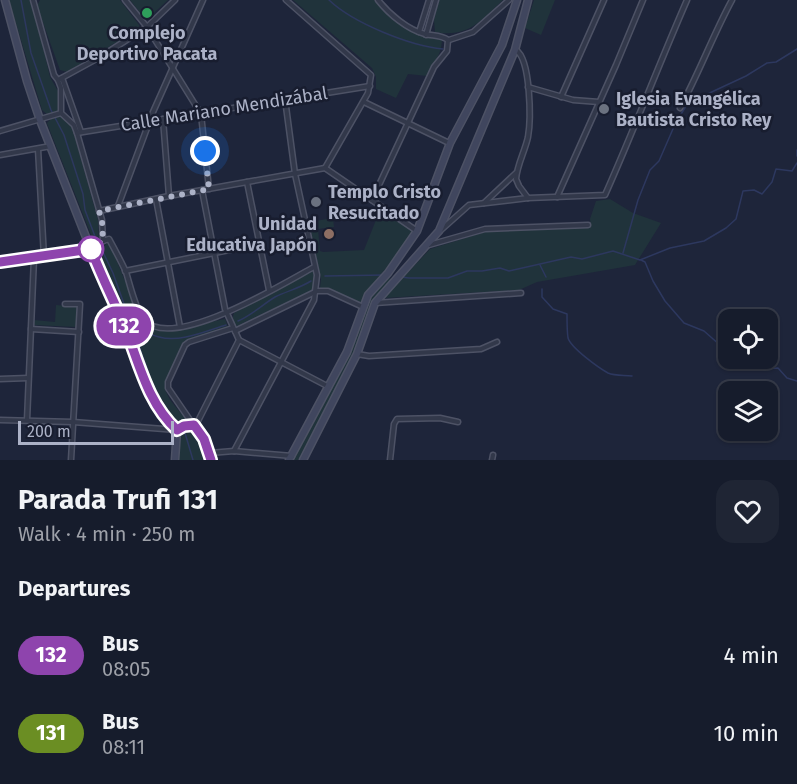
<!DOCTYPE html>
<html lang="en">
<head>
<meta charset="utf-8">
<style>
	:root { --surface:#161c2c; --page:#1f2534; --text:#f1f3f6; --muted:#9ea1a9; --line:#353a48 }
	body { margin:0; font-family:"Fira Sans",sans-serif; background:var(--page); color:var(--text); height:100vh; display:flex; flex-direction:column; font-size:22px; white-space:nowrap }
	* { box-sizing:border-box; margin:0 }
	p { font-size:20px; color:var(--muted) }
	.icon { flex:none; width:33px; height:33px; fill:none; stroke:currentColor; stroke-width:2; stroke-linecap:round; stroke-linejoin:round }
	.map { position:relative; height:460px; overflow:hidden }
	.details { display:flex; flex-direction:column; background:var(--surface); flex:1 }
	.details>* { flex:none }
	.badge { padding:0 12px; border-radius:20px; font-size:21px; line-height:39px }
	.controls { position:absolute; left:718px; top:309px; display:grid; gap:12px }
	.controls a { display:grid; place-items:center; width:60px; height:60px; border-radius:12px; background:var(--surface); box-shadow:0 2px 4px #0004,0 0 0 2px var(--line); font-size:30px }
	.scale { position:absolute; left:18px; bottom:15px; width:156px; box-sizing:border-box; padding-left:6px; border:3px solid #acb2c7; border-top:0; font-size:16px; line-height:21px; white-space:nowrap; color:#acb2c7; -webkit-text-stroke:4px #181d2f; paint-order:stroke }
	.you { position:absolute; width:30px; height:30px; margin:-15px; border:4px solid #fff; border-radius:50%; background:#1a73e8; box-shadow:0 0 0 9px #1a73e833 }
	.map>.badge { position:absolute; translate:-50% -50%; box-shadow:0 0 0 3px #fff }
	h2 { padding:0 18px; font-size:22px; line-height:54px }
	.round { display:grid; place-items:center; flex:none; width:63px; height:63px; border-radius:18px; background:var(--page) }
	.head { display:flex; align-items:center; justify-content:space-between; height:102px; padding:0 18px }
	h1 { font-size:28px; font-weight:700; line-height:45px }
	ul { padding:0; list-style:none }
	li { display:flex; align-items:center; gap:18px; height:78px; padding:0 18px }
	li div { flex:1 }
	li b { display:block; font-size:22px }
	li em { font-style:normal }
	li .badge { min-width:66px; font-weight:700; text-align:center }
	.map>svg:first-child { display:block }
	.green { fill:#20333b }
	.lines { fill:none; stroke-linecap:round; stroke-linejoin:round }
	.stream { stroke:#2d385f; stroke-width:1.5 }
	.street-casing { stroke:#4d5265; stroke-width:7 }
	.secondary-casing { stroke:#4d5265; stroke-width:9 }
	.street { stroke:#32384a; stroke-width:4 }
	.secondary { stroke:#40465e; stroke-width:6 }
	.line-casing { stroke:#fff; stroke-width:14 }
	.line { stroke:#8e44ad; stroke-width:9 }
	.walk { stroke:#acb2c7; stroke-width:6; stroke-dasharray:0 10.8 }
	.leisure-dot { fill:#2e9e5b; stroke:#181d2f; stroke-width:2 }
	.worship-dot { fill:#6b7280; stroke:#181d2f; stroke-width:2 }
	.education-dot { fill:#8d6e63; stroke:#181d2f; stroke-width:2 }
	.stop-dot { fill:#fff; stroke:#8e44ad; stroke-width:3 }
	.labels { text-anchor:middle; stroke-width:5; stroke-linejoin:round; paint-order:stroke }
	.poi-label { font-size:18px; font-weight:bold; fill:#acb2c7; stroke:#181d2f; text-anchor:start }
	.street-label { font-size:18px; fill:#acb2c7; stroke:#181d2f }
</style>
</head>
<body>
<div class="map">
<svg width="797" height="460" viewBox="0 0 797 460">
	<rect width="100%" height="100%" fill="#1e253a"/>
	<g class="green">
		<path d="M9,0H29L33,4L50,77L58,91L59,107L58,112L48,115L42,110Z"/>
		<path d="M40,0H120L139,25L140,28L67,72L60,70L37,6Z"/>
		<path d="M130,0H168L146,20Z"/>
		<path d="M293,0H374C392,22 415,34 442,40C441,57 434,61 427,76L408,74L396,98L376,89V77L372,68Z"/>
		<path d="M439,0H503C481,21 468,38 435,32L434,20Z"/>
		<path d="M534,0H555L541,35L525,28Z"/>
		<path d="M59,116L66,120L72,127L98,220L99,240L94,242L48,126L47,123L51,119Z"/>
		<path d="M610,199L633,213L661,223L635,265L537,282L519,290L384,298L430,249L485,232L591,227L590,219L596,201Z"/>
		<path d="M380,210L411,229L413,234C409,241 405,248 399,254C386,270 369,284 361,304L329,288H320L321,279L309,222L333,218L334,227L318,229L320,251L323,252L364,250Z"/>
		<path d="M109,242L141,320C160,342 196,325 220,320L225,319L228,327L211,334L185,341L165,382C163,396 178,409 186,419V423L176,426C147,399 138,353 123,317C115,295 104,274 95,253Z"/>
		<path d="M313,271L315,275L314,289L237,326C233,322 232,317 234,313Z"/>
		<path d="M388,278L392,279L372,303L356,349L298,460H293L349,357L369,301Z"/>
		<path d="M56,305L78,307L76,327L34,325V320L55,322Z"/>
		<path d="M186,428C199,431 203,448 206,460H177L179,432Z"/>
	</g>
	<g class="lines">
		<g class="stream">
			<path d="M21,0L31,53L51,110L64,135L83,194L85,210L96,239"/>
			<path d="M329,0C353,23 410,46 443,49"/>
			<path d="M797,150V156"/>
			<path d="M102,250L113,273L155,391L169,413L185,433L193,460"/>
			<path d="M623,253L638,200L650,170L659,161L676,122L688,103L746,76L767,63L776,62L797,49"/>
			<path d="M641,260L645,262L653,281L665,301L684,323L704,331L729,353"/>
			<path d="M540,265L546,277"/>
			<path d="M325,276L385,275"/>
			<path d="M401,277L409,278H448L467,271H482L500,268L509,271L571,257L582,259L613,251L640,260L670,248L704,241L726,228L736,219L743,191L754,190L762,194L772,182L776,169L792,171L797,163"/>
			<path d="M542,289V297L553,309L567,314C567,322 567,331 568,338C571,348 599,368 608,373C615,376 624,375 632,376"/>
			<path d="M238,321C252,315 262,305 275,297C287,291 300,288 311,281"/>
			<path d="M132,326C141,330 150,335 159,337C180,343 206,331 226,325"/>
			<path d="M741,358L756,369L778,368L787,378L797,381"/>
		</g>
		<g class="street-casing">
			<g id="street">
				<path d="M33,0L54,75L58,80L100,57L147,27L175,0"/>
				<path d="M125,0L147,27L201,114L209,189"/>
				<path d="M286,0L371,75L368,93L325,168"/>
				<path d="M419,32L429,0"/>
				<path d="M426,35L436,0"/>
				<path d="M449,40L473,32L509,0"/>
				<path d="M516,50C531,60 531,120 528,137C525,151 517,165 516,179L519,186L528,198"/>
				<path d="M62,78L81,132"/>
				<path d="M58,80L61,88V113L74,125L77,133L102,220L103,241"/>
				<path d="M528,87L573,100L599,102"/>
				<path d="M561,97L604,0"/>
				<path d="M364,102L449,143"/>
				<path d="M680,108C699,73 713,35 732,0"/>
				<path d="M163,119L169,196"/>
				<path d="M0,131L61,113"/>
				<path d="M77,133L370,86"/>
				<path d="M38,149L44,257"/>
				<path d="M0,155L51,146"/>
				<path d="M325,168L417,231"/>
				<path d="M247,182L269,290"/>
				<path d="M557,197L616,65L643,0"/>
				<path d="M156,199L180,327"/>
				<path d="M372,200L434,67L447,51L448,40C441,35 433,36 425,34C408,30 389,14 378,0"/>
				<path d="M484,203L516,173"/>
				<path d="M118,206L153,112L203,0"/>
				<path d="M99,211L169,196L325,168"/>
				<path d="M441,230L469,205L528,198L605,195C634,130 659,64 687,0"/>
				<path d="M103,241L109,239C115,250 121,261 126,272C130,285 136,311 144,320C173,352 284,283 314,267"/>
				<path d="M429,245L485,229L588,225"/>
				<path d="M0,262L91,249L103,241"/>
				<path d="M125,271L259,244"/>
				<path d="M375,303L521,293"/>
				<path d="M65,304H80L71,460"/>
				<path d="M31,329L79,332"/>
				<path d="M235,331L317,291H328L363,307"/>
				<path d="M239,340L329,387"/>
				<path d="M357,354L369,356L481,349L497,342"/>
				<path d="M0,379L28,378"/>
				<path d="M0,420L73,422L177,430L184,426L194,425"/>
				<path d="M27,420L34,258"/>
				<path d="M194,425L198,421L239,340L225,309L202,190"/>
				<path d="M234,451L314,300L317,275L295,174L285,99"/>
				<path d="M210,453L234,451L292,456"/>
				<path d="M211,460L203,439L168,388V382L185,345L189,342L233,328"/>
				<path d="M390,460L394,424L397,419L440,418L458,422"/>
				<path d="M492,460L493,455"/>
			</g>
		</g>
		<g class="secondary-casing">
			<g id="secondary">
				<path d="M5,0L27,81L40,120L106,288L121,318L151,397L166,420L177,430L175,460"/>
				<path d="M289,460L347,352L368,295L388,273L417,231L450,143L502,45L517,0"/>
				<path d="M303,460L357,354L375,303L439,231L515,50L528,0"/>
			</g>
		</g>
		<use href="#street" class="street"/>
		<use href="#secondary" class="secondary"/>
	</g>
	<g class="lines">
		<g class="line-casing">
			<path id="line" d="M0,262L91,249C100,273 111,295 121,318C138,356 145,401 177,430L184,426L194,425L204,439L211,460"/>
		</g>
		<use href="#line" class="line"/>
		<path class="walk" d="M91,249L103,241L102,220L99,211L209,189L205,151"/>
	</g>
	<circle class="leisure-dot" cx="147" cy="13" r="6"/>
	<g class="worship-dot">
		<circle cx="604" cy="109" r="6"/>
		<circle cx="316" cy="202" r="6"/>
	</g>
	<circle class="education-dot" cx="329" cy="234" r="6"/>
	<circle class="stop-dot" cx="91" cy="249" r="12"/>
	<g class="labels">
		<g class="poi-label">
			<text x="147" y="39" text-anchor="middle">Complejo<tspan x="147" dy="21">Deportivo Pacata</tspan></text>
			<text x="616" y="105">Iglesia Evangélica<tspan x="616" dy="21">Bautista Cristo Rey</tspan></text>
			<text x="328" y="198">Templo Cristo<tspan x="328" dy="21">Resucitado</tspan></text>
			<text x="317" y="230" text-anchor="end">Unidad<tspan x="317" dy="21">Educativa Japón</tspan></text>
		</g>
		<g class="street-label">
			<text transform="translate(224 109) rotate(-9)" y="6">Calle Mariano Mendizábal</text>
		</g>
	</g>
</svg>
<div class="controls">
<a><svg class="icon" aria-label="locate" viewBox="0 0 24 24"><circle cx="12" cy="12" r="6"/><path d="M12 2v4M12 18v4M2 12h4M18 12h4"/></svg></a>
<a><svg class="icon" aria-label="layers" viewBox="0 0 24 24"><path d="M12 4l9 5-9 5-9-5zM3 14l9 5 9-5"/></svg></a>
</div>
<div class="scale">200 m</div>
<div class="you" style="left:205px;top:151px"></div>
<b class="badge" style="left:124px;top:326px;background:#8e44ad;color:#fff">132</b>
</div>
<section class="details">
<div class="head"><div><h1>Parada Trufi 131</h1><p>Walk · 4 min · 250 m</p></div><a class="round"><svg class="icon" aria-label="heart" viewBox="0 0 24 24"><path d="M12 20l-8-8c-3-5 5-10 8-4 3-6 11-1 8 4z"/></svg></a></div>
<h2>Departures</h2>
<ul>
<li><span class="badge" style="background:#8e44ad;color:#fff">132</span><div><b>Bus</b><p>08:05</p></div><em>4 min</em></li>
<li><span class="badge" style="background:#6b8e23;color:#fff">131</span><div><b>Bus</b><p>08:11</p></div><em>10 min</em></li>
</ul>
</section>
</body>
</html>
